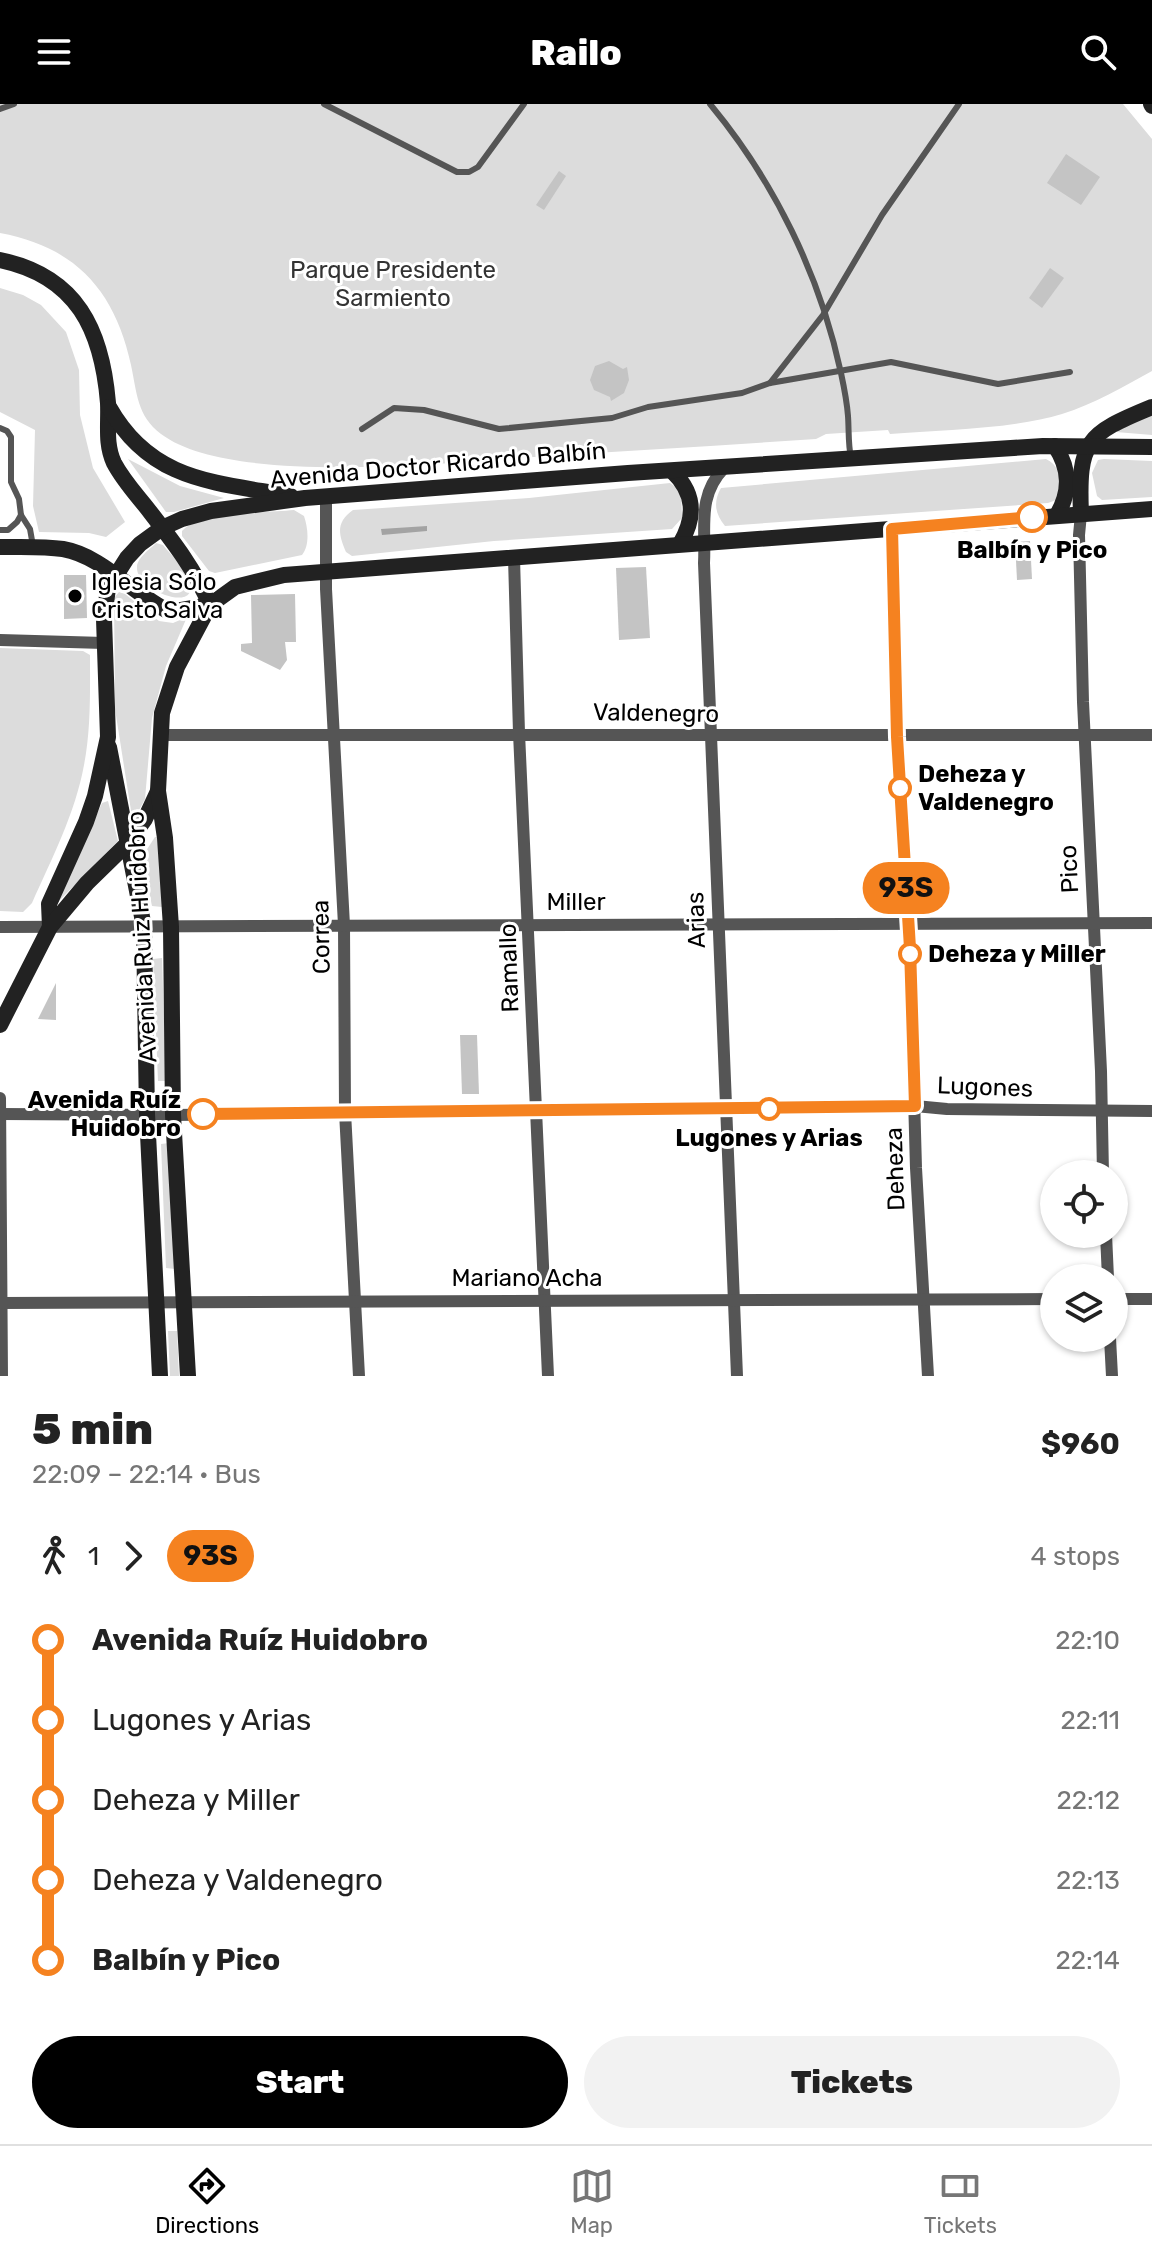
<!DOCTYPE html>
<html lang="en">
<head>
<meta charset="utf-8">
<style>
	:root { --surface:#fff; --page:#f2f2f2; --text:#222; --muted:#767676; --line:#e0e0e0; --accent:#000 }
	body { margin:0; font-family:Rubik,sans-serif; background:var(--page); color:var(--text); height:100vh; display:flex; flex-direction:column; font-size:30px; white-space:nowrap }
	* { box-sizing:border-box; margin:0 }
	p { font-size:26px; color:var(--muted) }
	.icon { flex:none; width:44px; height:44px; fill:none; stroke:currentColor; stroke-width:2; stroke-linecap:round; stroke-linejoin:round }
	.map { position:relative; height:1272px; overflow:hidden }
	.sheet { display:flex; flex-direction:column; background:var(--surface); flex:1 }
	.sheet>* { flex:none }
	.badge { padding:0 16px; border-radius:26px; font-size:28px; line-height:52px }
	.tools { position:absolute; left:1040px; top:1056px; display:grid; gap:16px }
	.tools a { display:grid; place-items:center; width:88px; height:88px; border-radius:50%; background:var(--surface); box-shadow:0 2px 6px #0004; font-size:40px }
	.map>.badge { position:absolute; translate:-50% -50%; box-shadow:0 0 0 4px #fff }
	.legs { display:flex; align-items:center; gap:12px; height:88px; padding:0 32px; font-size:26px }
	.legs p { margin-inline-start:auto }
	.headline { display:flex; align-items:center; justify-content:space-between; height:136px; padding:0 32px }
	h1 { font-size:44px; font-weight:800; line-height:60px }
	.action { display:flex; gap:16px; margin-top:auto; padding:16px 32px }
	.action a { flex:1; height:92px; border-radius:48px; background:var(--accent); color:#fff; font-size:32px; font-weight:800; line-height:92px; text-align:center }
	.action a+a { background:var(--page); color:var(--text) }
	ul { padding:0 32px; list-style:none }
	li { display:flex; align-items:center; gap:28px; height:80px; font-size:30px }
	li i { display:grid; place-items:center; width:12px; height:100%; margin:0 10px; background:currentColor }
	li i::after { content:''; width:20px; height:20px; margin:-10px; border:6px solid; border-radius:50%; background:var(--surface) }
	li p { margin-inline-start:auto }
	li:first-child i { background:linear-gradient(#0000 50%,currentColor 0) }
	li:last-child i { background:linear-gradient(currentColor 50%,#0000 0) }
	header { display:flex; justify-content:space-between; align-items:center; height:104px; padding:0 32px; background:var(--accent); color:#fff; font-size:36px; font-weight:800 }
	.tab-bar { display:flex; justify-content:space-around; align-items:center; height:112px; border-top:2px solid var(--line); background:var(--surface); font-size:22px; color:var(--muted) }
	.tab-bar a { display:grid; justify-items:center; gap:4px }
	.tab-bar .active { color:var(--accent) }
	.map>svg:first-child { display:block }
	.green { fill:#dcdcdc }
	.water { fill:#a3a3a3 }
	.building { fill:#c4c4c4 }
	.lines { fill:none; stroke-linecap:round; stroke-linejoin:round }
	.lane { stroke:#555; stroke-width:6 }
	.street { stroke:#555; stroke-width:12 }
	.secondary { stroke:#222; stroke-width:16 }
	.line-1-casing { stroke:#fff; stroke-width:18 }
	.line-1 { stroke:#f58220; stroke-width:12 }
	.stop-1-dot { fill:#fff; stroke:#f58220; stroke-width:4 }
	.poi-dot { fill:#000; stroke:#fff; stroke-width:3 }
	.labels { text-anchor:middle; stroke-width:6; stroke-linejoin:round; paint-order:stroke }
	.park-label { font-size:24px; fill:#333; stroke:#fff }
	.street-label { font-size:24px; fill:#000; stroke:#fff }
	.stop-label { font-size:24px; font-weight:bold; fill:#000; stroke:#fff }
	.poi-label { font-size:24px; fill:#000; stroke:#fff; text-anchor:start }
</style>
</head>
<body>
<header><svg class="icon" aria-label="menu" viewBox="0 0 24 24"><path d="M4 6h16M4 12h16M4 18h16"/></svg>Railo<svg class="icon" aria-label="search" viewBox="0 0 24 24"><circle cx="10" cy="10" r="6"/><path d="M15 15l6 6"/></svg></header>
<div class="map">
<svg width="1152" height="1272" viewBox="0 0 1152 1272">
	<rect width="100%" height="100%" fill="#fff"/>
	<g class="green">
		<path d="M0,0H1123L1152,35V267C1123,283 1094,300 1062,310C1014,325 941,326 890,330L888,326L826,330L816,335C727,341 638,346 550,352C459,357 233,384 161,330C137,312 137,289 131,261C115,187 76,143 0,129Z"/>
		<path d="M0,184L23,191L41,201L66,228L79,266L80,311L93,364L125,418L106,433L89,429L39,428L33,402L35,326L0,308Z"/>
		<path d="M1152,309V331L1116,328Z"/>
		<path d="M128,355L180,382L224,394L174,408H166Z"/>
		<path d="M1046,355C1063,363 1059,378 1059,395L1048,399L725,422C715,410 713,398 721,384Z"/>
		<path d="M1104,355L1152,357V393L1102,396L1097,392L1092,369L1098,356Z"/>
		<path d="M670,379L681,387L682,414L672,425L494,437L352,452L346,448C338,430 336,418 353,406L529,394Z"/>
		<path d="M294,406L304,412C308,424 310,441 302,451L215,469L209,467L182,432V427C199,407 267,409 294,406Z"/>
		<path d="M156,439L163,441C171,451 185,464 189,476C202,511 135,487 137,463C137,454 150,445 156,439Z"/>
		<path d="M119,488L125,490L159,517L173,519L187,513L166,562L152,614L145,695L138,708L132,713L115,605L114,494Z"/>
		<path d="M0,544L83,547L90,551C90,588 91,625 84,661C75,710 52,754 32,799L23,808L0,807Z"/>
		<path d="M108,697L118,737L56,800L102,699Z"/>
		<path d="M155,733L160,734L162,803L152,802L142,753Z"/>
		<path d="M162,854L166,977H158L153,855Z"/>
		<path d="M169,1039L175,1165L166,1164L161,1040Z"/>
		<path d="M168,1227H177L179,1272H170Z"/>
	</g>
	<path class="water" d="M427,422V427L382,431L381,425Z"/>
	<g class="building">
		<path d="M1066,50L1100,73L1081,101L1047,79Z"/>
		<path d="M559,67L566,72L544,106L536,101Z"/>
		<path d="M1050,164L1064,174L1042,204L1029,194Z"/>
		<path d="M609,257L623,265L627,263L629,276L624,289L611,297L610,293L594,286L590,276L595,262Z"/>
		<path d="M1030,437L1032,475L1017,476L1015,438Z"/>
		<path d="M646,463L650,534L619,536L616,464Z"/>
		<path d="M64,471H86L87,514L64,515Z"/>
		<path d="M295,490L296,538H285L287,556L280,566L241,547V540L252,539L251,491Z"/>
		<path d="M56,879V916L38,915Z"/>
		<path d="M460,931H477L479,990H462Z"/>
	</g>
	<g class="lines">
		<g class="lane">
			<path d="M324,0L457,68H469L478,63L524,0"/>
			<path d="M710,0C774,77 820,171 841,269C844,283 847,298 848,312C849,326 848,340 851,354"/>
			<path d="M0,5L14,0"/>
			<path d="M770,279L823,211L882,111L959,0"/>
			<path d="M0,324L7,327L11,333V378L19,395L21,411L30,425L33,442"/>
			<path d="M362,325L394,304L424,306L499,325L612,314L648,303L742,289L770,279L891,258L998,280L1070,268"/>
			<path d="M0,426H8L17,418L21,411"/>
		</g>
		<g class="street">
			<path d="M724,364C697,392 706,423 704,459L737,1272"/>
			<path d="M326,392V485L344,821L345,1008L359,1272"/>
			<path d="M1081,410L1079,431L1083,598L1101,967L1103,1070"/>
			<path d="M892,425L897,633L910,849L916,1064L928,1272"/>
			<path d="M514,454L519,629L548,1272"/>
			<path d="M0,536L104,539"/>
			<path d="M159,631H1152"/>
			<path d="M0,823L1152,819"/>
			<path d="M0,994L2,1272"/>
			<path d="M0,1010L173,1011L915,1002L947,1005L1152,1007"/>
			<path d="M1106,1130L1108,1174"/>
			<path d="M1114,1195H1152"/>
			<path d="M0,1199L1054,1195"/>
			<path d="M1110,1234L1112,1272"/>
		</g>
		<g class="secondary">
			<path d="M1151,0L1152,2"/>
			<path d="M0,156C77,172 102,226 108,299C109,320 105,340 114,359C123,376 135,389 147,404C171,435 195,465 210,501"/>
			<path d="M109,303C151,378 215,378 291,392"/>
			<path d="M1055,342C1070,365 1071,387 1057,411"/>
			<path d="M672,367C695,389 696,413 680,440"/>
			<path d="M1081,410C1078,337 1086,330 1152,303"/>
			<path d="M0,443C20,443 43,442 63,445C103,452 134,491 170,508L210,501"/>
			<path d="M109,643L144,823L147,1010L160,1272"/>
			<path d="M50,823L49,800L86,718L95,692L108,633L104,515L108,484L127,454L140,440L162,424L182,415L211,407L305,394L628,369L1043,342L1152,343"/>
			<path d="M0,921L50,823L87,779L127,740L145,715L158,687"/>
			<path d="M188,1272L173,1011L171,823L165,734L158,687L162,609L177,563L210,501L235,483L284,471L1152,405"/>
		</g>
	</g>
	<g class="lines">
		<g class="line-1-casing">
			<path id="line-1" d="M203,1010L915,1002L910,844L897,633L892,425L1032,413"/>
		</g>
		<use href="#line-1" class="line-1"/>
	</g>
	<g class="stop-1-dot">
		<circle cx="1032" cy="413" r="14"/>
		<circle cx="900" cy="684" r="10"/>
		<circle cx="910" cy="850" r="10"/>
		<circle cx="769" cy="1005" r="10"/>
		<circle cx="203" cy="1010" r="14"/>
	</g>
	<circle class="poi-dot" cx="75" cy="492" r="8"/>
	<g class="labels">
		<g class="park-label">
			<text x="393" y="174">Parque Presidente<tspan x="393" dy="28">Sarmiento</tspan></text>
		</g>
		<g class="street-label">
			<text transform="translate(438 361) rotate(-5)" y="8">Avenida Doctor Ricardo Balbín</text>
			<text transform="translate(656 609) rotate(1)" y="8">Valdenegro</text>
			<text transform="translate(1069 765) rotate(-93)" y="8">Pico</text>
			<text x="576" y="806">Miller</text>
			<text transform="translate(696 816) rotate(-92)" y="8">Arias</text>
			<text transform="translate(142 833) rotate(-93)" y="8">Avenida Ruiz Huidobro</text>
			<text transform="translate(321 833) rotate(-91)" y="8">Correa</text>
			<text transform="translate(509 864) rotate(-92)" y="8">Ramallo</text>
			<text transform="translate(985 983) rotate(2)" y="8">Lugones</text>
			<text transform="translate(895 1065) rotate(-92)" y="8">Deheza</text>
			<text x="527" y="1182">Mariano Acha</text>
		</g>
		<g class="stop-label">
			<text x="1032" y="454">Balbín y Pico</text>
			<text x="918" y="678" text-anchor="start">Deheza y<tspan x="918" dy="28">Valdenegro</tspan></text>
			<text x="928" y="858" text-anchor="start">Deheza y Miller</text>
			<text x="181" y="1004" text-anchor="end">Avenida Ruíz<tspan x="181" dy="28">Huidobro</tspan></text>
			<text x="769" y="1042">Lugones y Arias</text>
		</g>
		<g class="poi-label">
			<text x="91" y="486">Iglesia Sólo<tspan x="91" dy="28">Cristo Salva</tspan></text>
		</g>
	</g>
</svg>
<div class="tools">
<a><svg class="icon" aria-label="locate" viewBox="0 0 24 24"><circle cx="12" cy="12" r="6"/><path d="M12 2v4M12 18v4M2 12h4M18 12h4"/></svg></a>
<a><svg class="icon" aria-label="layers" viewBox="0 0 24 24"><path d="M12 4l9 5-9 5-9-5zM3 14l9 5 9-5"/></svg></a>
</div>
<b class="badge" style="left:906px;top:784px;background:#f58220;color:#111">93S</b>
</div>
<section class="sheet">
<div class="headline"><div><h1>5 min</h1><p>22:09 – 22:14 · Bus</p></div><b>$960</b></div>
<div class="legs"><svg class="icon" aria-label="walk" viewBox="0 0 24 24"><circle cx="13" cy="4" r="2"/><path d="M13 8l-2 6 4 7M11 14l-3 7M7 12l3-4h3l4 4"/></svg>1<svg class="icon" aria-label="forward" viewBox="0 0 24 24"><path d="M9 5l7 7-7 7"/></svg><b class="badge" style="background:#f58220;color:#111">93S</b><p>4 stops</p></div>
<ul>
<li><i style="color:#f58220"></i><b>Avenida Ruíz Huidobro</b><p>22:10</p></li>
<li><i style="color:#f58220"></i><span>Lugones y Arias</span><p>22:11</p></li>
<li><i style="color:#f58220"></i><span>Deheza y Miller</span><p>22:12</p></li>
<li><i style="color:#f58220"></i><span>Deheza y Valdenegro</span><p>22:13</p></li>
<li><i style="color:#f58220"></i><b>Balbín y Pico</b><p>22:14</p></li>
</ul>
<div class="action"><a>Start</a><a>Tickets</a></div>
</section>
<nav class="tab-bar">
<a class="active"><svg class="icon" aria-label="directions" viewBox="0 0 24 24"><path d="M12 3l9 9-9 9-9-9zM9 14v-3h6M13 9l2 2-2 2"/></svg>Directions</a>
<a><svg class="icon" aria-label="map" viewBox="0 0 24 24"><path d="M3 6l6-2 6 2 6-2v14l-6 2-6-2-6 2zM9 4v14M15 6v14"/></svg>Map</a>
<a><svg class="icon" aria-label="tickets" viewBox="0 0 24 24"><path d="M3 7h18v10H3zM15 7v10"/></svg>Tickets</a>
</nav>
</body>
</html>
